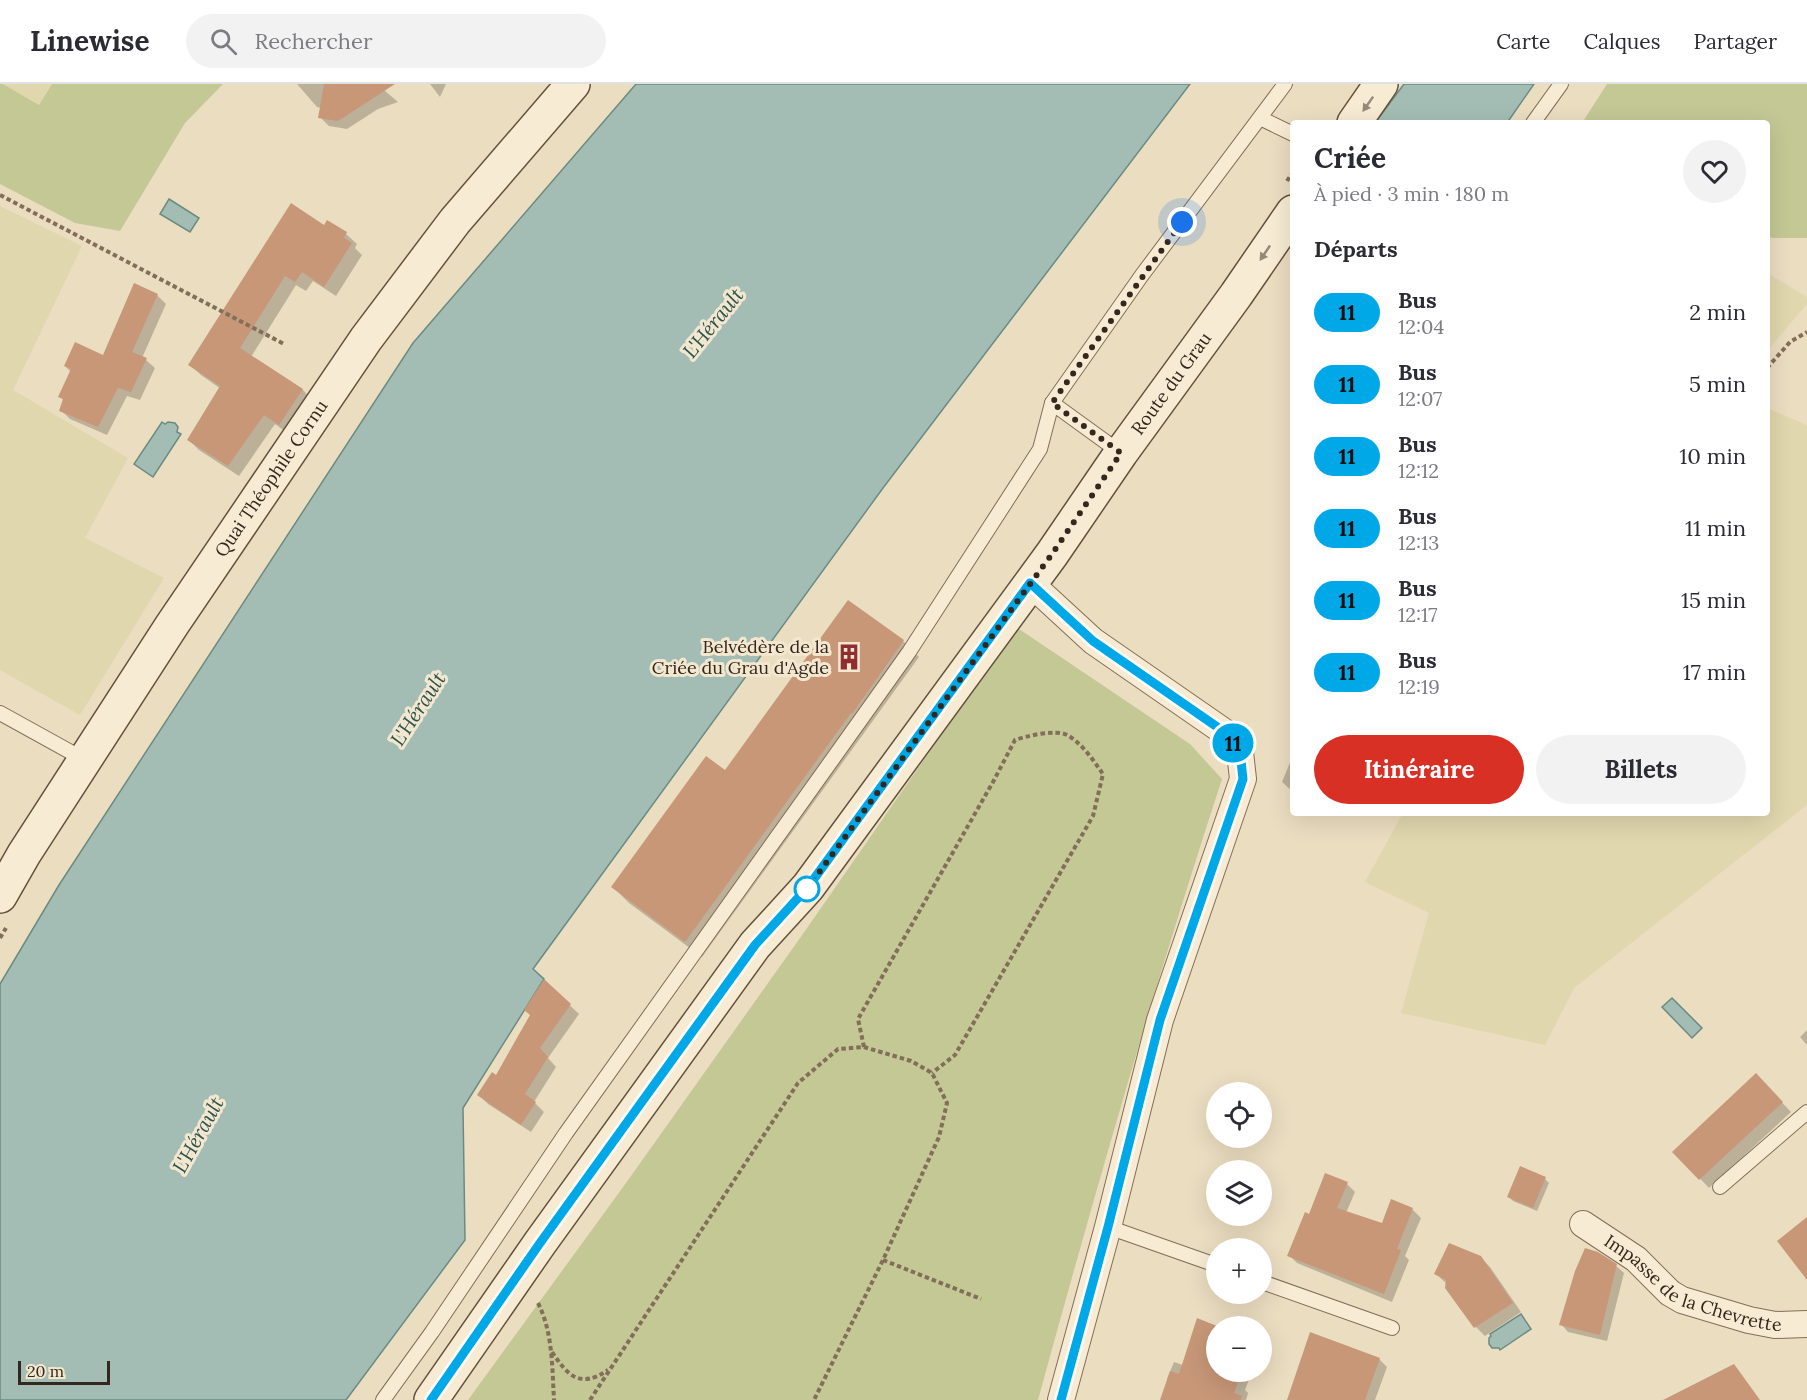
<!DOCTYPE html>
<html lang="fr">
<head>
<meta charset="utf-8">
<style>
	:root { --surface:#fff; --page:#f2f2f3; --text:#2b2b33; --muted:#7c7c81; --line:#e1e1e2; --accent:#d93025 }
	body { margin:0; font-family:Lora,serif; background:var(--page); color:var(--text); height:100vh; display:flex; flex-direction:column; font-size:22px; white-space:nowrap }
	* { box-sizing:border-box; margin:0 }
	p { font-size:20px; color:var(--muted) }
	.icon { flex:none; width:33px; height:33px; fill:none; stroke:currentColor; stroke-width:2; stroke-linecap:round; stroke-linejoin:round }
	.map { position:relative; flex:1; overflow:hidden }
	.side { position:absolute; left:1290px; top:36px; width:480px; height:696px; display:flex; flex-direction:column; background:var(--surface); border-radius:6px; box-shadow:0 6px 24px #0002 }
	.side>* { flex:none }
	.badge { padding:0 12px; border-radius:20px; font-size:21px; line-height:39px }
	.tools { position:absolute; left:1206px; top:998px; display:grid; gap:12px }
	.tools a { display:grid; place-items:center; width:66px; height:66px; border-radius:50%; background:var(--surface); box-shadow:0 6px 24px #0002; font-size:30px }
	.scale { position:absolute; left:18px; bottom:15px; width:92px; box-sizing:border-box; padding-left:6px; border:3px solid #34271d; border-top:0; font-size:16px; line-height:21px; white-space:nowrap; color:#34271d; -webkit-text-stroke:4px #f3e8cf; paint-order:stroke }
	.you { position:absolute; width:30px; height:30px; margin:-15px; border:4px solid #fff; border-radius:50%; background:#1a73e8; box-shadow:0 0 0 9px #1a73e833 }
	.map>.badge { position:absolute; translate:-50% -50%; box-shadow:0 0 0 3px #fff }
	h2 { padding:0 24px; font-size:22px; line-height:54px }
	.round { display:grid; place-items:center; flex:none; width:63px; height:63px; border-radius:32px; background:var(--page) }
	.summary { display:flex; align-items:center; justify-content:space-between; height:102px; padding:0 24px }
	h1 { font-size:28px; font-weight:700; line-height:45px }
	.cta { display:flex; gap:12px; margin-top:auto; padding:12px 24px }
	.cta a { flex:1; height:69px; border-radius:36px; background:var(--accent); color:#fff; font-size:24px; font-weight:700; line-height:69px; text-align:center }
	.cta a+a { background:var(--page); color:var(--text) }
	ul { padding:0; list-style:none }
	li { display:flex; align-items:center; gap:18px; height:72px; padding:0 24px }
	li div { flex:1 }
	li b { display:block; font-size:22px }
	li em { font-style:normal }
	li .badge { min-width:66px; font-weight:700; text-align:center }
	header { display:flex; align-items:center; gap:36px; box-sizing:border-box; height:84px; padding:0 30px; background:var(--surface); border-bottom:2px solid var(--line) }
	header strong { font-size:28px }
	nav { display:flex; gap:33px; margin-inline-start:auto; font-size:21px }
	.search { width:420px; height:54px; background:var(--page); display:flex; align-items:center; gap:15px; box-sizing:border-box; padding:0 21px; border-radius:33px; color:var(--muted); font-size:22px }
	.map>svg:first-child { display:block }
	.farmland { fill:#e0d7ae }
	.green { fill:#c4c895 }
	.water { fill:#a3bdb5; stroke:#6b8b82; stroke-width:1.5 }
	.shadow { fill:#0003 }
	.building { fill:#c79778 }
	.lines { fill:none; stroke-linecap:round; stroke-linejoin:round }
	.lane-casing { stroke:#836e59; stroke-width:16 }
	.street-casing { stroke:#836e59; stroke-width:28 }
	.secondary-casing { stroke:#65503d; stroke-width:36 }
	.path { stroke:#836e59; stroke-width:4; stroke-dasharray:4.5 3; stroke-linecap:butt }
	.lane { stroke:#f7ebd3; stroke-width:14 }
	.street { stroke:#f7ebd3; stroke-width:26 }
	.secondary { stroke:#f7ebd3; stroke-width:33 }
	.oneway { fill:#968978 }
	.line-casing { stroke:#fff; stroke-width:14 }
	.line { stroke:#00a8e7; stroke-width:9 }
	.walk { stroke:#34271d; stroke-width:6; stroke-dasharray:0 10.8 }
	.stop-dot { fill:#fff; stroke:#00a8e7; stroke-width:3 }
	.labels { text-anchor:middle; stroke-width:6; stroke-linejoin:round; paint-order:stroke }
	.street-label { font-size:18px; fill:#34271d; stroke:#f3e8cf }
	.poi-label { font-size:18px; fill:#34271d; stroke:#f3e8cf; text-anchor:end }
	.water-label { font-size:20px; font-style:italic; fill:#2d534f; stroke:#f3e8cf }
</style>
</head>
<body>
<header>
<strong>Linewise</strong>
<div class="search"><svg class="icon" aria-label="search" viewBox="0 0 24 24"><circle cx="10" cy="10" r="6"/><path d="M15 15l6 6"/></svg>Rechercher</div>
<nav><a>Carte</a><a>Calques</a><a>Partager</a></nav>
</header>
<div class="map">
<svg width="1807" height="1316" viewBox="0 0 1807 1316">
	<rect width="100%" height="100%" fill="#ebddc0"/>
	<g class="farmland">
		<path d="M3,0H52L39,21Z"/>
		<path d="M0,122L82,162L13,306L128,374L85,454L164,494L80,631L0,586Z"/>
		<path d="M1767,189L1807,213V220L1767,267Z"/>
		<path d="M1767,324L1807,341V721L1574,904L1545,961L1401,929L1429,829L1365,798L1403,729H1767Z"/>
	</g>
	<g class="green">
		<path d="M0,0H3L39,21L52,0H223L185,39L120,147L75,139L0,100Z"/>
		<path d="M1607,0H1807V154H1773L1767,152V39H1582Z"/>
		<path d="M1016,543L1190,660L1222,695C1155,900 1095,1108 1038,1316H468L626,1099L805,847Z"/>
	</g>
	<g class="water">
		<path d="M636,0H1190L883,404L533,885L544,895L463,1024L465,1156L346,1316H0V900L59,801L413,259Z"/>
		<path d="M1404,0H1534L1507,39H1375Z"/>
		<path d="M169,115L199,134L190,148L160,130Z"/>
		<path d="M162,338L165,340L168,338L175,339L178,343L177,348L181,350L153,393L134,380Z"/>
		<path d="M1672,914L1702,944L1692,954L1662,923Z"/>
		<path d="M1521,1230L1531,1245L1500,1266L1499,1264H1492L1489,1260V1254L1491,1252L1490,1250Z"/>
	</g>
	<g class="shadow">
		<path d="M297,0H377L398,18L378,25L347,45L329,42L320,33L322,24L317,23Z"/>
		<path d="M430,0H446L440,13Z"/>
		<path d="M324,143L346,150L357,160L355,164L362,171L336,212L313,197L306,207L296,201L251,273L303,306L313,317L290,351L275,340L239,392L199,366L188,355L221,305L201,291L190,281Z"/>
		<path d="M157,211L166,220L142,274L146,276L155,284L140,316L127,312L107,351L70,335L61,326L64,317L60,312L71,288L65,282L104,273Z"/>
		<path d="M903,557L919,573L702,873L629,819L613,803L725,688Z"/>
		<path d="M1293,671V708L1282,698Z"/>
		<path d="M544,897L579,930L548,974L556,983L534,1018L544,1028L531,1048L488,1020L479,1011L496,993L532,931Z"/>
		<path d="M1807,946V961L1800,953Z"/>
		<path d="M1756,991L1791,1028L1709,1104L1675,1068Z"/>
		<path d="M1545,1095L1549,1099L1537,1127L1513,1117L1509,1113Z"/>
		<path d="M1347,1100L1355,1108L1346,1129L1382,1141L1412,1125L1421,1134L1405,1172L1409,1176L1392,1218L1297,1179L1289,1171L1310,1132Z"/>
		<path d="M1480,1173L1490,1183L1521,1228L1485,1252L1476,1243L1447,1204V1200L1436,1190Z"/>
		<path d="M1616,1182L1624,1189L1607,1257L1568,1248L1561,1240Z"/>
		<path d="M1216,1243V1287H1252L1245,1306L1248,1309L1246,1316H1161L1178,1306L1167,1295L1174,1278L1183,1281Z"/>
		<path d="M1379,1275L1387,1283L1375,1316H1337Z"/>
	</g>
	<g class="building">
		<path d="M324,0H395L338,37L318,34Z"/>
		<path d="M291,119L324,141L327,136L347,148L344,154L352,159L324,203L302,188L295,198L285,192L240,264L303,305L279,341L264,331L228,382L187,356L220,302L188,281Z"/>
		<path d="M134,199L158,210L132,268L147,274L131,308L118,304L98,343L59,327L63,315L58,313L71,285L64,282L75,258L103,271Z"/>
		<path d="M848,516L904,556L852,630L851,629L685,858L611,803L706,672L725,686Z"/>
		<path d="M544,895L571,920L540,964L548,973L525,1010L536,1018L521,1041L477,1011L492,988L496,991L530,931L524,926Z"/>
		<path d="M1756,989L1783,1018L1699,1096L1672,1068Z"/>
		<path d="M1520,1082L1546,1093L1533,1124L1507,1113Z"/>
		<path d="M1325,1089L1348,1098L1337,1124L1382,1139L1391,1115L1413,1124L1397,1165L1401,1166L1384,1210L1287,1172L1305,1128L1309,1130Z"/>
		<path d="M1807,1133V1196L1777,1157Z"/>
		<path d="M1449,1159L1481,1172L1513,1219L1474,1244L1445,1204L1446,1196L1434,1190Z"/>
		<path d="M1585,1164L1598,1168L1617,1180L1600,1251L1559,1241L1575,1187Z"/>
		<path d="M1197,1234L1217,1242L1216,1287H1242L1234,1309L1242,1312L1241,1316H1160L1170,1287L1179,1290Z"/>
		<path d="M1310,1248L1380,1274L1365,1316H1287Z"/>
		<path d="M1734,1280L1760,1316H1663Z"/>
	</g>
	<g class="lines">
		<g class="lane-casing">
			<g id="lane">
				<path d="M1260,34L1293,50"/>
				<path d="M1533,39L1561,0"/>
				<path d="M1052,319L1121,369"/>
				<path d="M0,629L85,676"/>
				<path d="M1720,1103L1807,1028"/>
				<path d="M1108,1143L1216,1181"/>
				<path d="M1262,1198L1392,1244"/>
				<path d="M383,1316L432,1248L566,1049L909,568L1040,365L1052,319L1142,191L1285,0"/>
			</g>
		</g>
		<g class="street-casing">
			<g id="street">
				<path d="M1030,499L1093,557L1223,647L1240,668L1243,695L1160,936L1108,1143L1061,1316"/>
				<path id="s1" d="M1583,1140L1636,1175L1670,1209L1682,1216L1749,1236L1775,1241L1807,1240"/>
			</g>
		</g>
		<g class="secondary-casing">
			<g id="secondary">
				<path d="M1354,39L1381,0"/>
				<path id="s2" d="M0,812L24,770L172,541L366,255L455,137L573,0"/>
				<path id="s3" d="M431,1316L540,1159L755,861L808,803L1052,470L1121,369L1236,211L1293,128"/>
			</g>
		</g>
		<g class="path">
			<path d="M1287,97L1293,88"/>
			<path d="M0,111L284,260"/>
			<path d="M1767,284L1790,258L1807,248"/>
			<path d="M0,854L6,844"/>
			<path d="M864,963L858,935L993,698L1015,656C1027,652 1055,645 1067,651C1082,659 1093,676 1103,690L1093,732L955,971L932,989"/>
			<path d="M883,1176L981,1215"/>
			<path d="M538,1219C553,1249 552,1283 554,1316"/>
			<path d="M552,1268C568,1292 580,1305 608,1286"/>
			<path d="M590,1316L798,999L838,965L864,963L911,977L932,989L947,1019L939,1053L883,1176L814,1316"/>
		</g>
		<use href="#lane" class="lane"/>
		<use href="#street" class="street"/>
		<use href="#secondary" class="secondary"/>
	</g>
	<defs><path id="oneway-solid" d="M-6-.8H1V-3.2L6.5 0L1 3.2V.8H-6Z" transform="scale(1.5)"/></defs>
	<g class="oneway">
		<use href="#oneway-solid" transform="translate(1368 20) rotate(125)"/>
		<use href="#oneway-solid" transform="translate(1265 169) rotate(124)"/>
	</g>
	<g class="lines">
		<g class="line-casing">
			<path id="line" d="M431,1316L540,1159L755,861L808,803L1030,499L1093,557L1223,647L1240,668L1243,695L1160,936L1108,1143L1061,1316"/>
		</g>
		<use href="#line" class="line"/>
		<path class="walk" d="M807,805L1052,470L1121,369L1052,319L1182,138"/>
	</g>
	<defs>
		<g id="building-bare" transform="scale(2.07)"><path d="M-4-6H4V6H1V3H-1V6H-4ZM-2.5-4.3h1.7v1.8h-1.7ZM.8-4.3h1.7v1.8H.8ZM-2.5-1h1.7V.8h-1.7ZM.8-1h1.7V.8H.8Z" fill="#8f2d30" stroke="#f3e8cf" stroke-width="2.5" paint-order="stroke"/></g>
	</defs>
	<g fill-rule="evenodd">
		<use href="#building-bare" x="849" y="573"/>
	</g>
	<circle class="stop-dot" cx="807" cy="805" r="12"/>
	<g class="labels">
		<g class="street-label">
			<text dy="6" stroke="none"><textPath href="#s3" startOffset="1258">Route du Grau</textPath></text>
			<text dy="6" stroke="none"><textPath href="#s2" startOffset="498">Quai Théophile Cornu</textPath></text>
			<text dy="6" stroke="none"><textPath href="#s1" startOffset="128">Impasse de la Chevrette</textPath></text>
		</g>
		<g class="poi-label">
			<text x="829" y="569">Belvédère de la<tspan x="829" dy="21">Criée du Grau d'Agde</tspan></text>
		</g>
		<g class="water-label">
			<text transform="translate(713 239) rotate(-51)" y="7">L'Hérault</text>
			<text transform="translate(418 625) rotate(-57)" y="7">L'Hérault</text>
			<text transform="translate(198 1051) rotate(-61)" y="7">L'Hérault</text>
		</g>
	</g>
</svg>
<div class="tools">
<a><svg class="icon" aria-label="locate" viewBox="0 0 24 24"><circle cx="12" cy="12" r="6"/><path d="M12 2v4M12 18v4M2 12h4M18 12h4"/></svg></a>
<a><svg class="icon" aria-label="layers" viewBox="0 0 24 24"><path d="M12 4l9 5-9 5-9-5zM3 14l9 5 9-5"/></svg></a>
<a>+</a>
<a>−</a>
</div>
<div class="scale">20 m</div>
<div class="you" style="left:1182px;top:138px"></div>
<b class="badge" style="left:1233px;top:659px;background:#00a8e7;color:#111">11</b>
<section class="side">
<div class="summary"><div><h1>Criée</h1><p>À pied · 3 min · 180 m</p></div><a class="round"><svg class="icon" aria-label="heart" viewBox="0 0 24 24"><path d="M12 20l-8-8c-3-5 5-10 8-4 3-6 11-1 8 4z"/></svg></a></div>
<h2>Départs</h2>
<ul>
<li><span class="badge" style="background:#00a8e7;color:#111">11</span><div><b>Bus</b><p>12:04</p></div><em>2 min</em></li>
<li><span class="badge" style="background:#00a8e7;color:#111">11</span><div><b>Bus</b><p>12:07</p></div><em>5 min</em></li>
<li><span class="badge" style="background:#00a8e7;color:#111">11</span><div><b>Bus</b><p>12:12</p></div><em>10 min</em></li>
<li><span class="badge" style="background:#00a8e7;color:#111">11</span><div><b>Bus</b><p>12:13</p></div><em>11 min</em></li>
<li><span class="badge" style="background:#00a8e7;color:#111">11</span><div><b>Bus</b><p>12:17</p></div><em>15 min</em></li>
<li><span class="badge" style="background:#00a8e7;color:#111">11</span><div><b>Bus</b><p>12:19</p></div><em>17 min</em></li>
</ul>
<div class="cta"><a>Itinéraire</a><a>Billets</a></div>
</section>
</div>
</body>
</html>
